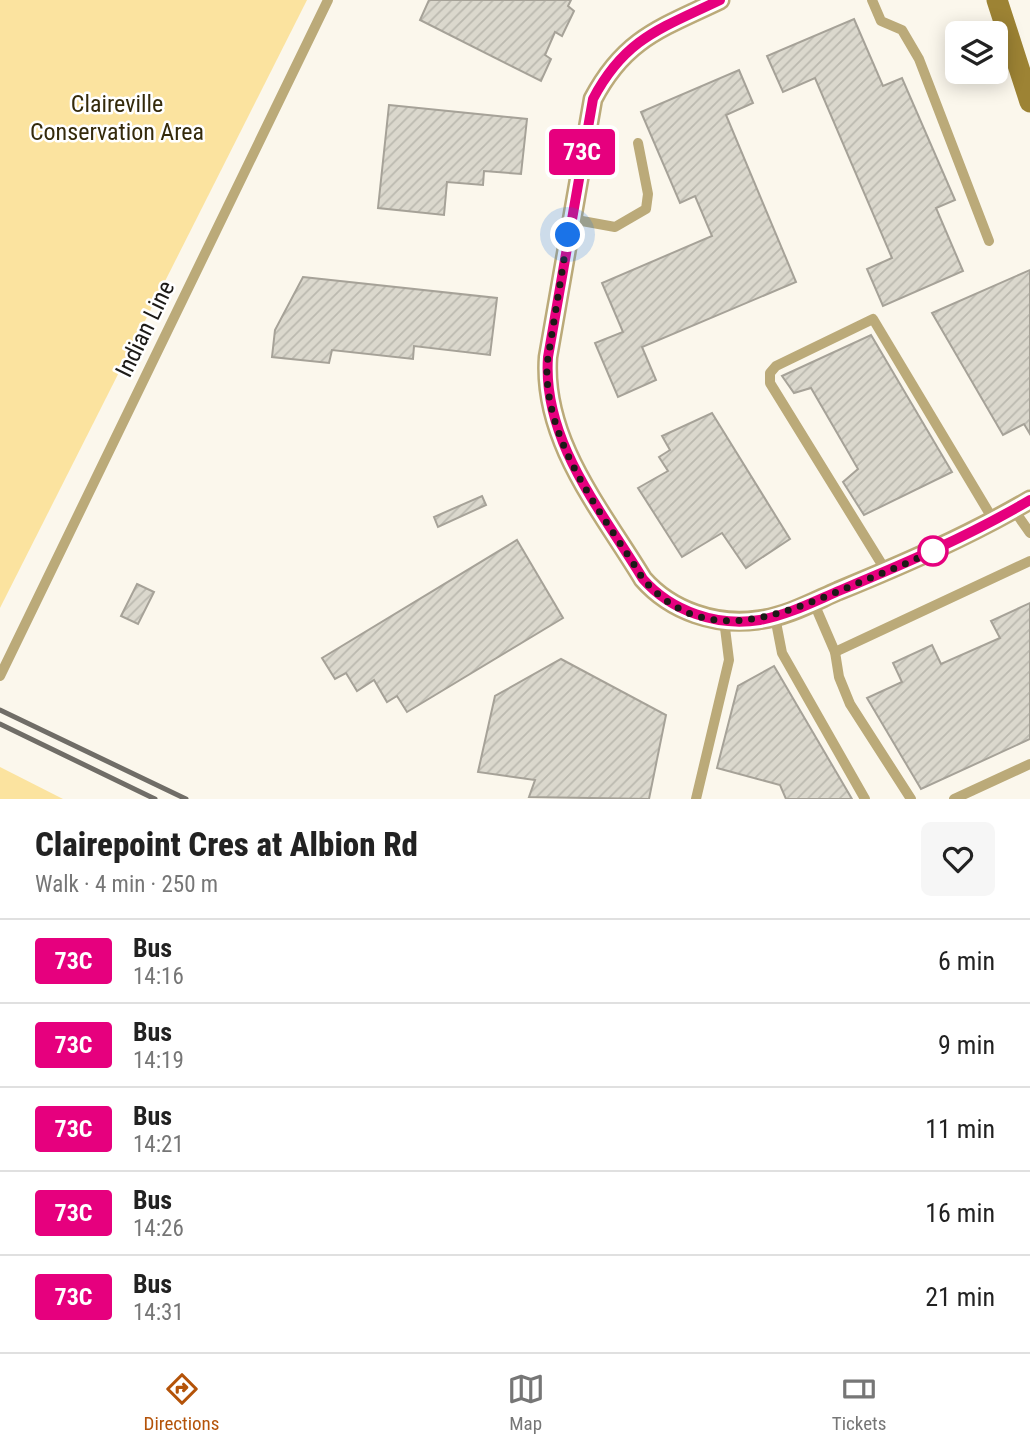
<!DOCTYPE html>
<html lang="en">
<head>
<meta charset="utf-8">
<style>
	:root { --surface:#fff; --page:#f6f6f6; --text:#222; --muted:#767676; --line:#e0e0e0; --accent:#b45309 }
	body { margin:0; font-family:"Roboto Condensed",sans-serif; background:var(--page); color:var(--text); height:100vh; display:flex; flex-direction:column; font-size:26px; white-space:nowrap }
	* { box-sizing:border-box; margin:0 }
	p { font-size:23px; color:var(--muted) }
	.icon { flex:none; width:38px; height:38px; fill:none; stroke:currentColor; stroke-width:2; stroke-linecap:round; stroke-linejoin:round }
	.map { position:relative; height:799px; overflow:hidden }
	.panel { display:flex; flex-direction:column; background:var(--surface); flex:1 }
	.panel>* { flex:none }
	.badge { padding:0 14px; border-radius:5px; font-size:24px; line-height:46px }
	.controls { position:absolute; left:945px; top:21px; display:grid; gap:14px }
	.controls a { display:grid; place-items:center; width:63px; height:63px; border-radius:10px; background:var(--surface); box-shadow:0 4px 18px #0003; font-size:35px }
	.you { position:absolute; width:35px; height:35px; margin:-18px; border:5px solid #fff; border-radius:50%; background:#1a73e8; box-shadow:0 0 0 10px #1a73e833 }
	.map>.badge { position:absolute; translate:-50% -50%; box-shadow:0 0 0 4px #fff }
	.round { display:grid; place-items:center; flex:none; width:74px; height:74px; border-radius:10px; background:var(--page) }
	.summary { display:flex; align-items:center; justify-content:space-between; height:119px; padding:0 35px }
	h1 { font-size:33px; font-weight:800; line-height:52px }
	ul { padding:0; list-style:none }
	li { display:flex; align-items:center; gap:21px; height:84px; padding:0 35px; border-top:2px solid var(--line) }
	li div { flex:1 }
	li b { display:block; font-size:26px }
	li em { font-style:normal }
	li .badge { min-width:77px; font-weight:700; text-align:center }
	.menu { display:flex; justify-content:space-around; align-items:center; height:98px; border-top:2px solid var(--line); background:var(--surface); font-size:19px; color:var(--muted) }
	.menu a { display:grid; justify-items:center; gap:4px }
	.menu .selected { color:var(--accent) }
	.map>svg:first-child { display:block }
	.green { fill:#fbe39f }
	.building { fill:url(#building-hatch); stroke:#a6a298; stroke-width:2 }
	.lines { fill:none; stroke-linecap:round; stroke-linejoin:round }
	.lane { stroke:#bbaa79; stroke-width:10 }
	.street { stroke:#bbaa79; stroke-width:21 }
	.secondary { stroke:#9d8334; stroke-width:21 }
	.rail { stroke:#706d67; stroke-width:5 }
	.line-casing { stroke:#fff; stroke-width:16 }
	.line { stroke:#e6007e; stroke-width:10 }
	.walk { stroke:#1c1a17; stroke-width:7; stroke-dasharray:0 12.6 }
	.stop-dot { fill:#fff; stroke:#e6007e; stroke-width:3.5 }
	.labels { text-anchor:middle; stroke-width:5; stroke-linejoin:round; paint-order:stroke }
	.park-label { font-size:24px; fill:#342a0b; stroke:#fff }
	.street-label { font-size:24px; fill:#1c1a17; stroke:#fff }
</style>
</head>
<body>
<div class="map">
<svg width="1030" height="799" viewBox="0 0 1030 799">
	<defs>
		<pattern id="building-hatch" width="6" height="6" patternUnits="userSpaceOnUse" patternTransform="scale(1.75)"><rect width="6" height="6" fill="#dbd8cd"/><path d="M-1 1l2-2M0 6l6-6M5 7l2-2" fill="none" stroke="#bbb9af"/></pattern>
	</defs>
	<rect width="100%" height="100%" fill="#fbf7ec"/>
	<g class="green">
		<path d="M0,0H307L0,608Z"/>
		<path d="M0,767L63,799H0Z"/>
	</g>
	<g class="building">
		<path d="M429,0H571L568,6L574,11L562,36L555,32L545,55L551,59L541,81L420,20Z"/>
		<path d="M854,19L883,86L902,78L955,200L936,208L963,271L883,306L867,269L892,258L815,78L783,92L767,56Z"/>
		<path d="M739,70L753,103L726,115L796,282L642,347L656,380L618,397L595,343L623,332L602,283L712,236L695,196L680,203L641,112Z"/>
		<path d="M389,105L527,119L521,174L484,171L483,185L447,182L444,215L378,208Z"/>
		<path d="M1030,270V434L1024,424L1003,435L932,313Z"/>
		<path d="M303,277L497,298L490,355L414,346L413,359L332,350L329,363L272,357L275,330Z"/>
		<path d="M871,335L952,472L864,515L843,482L858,469L811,388L794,393L782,376Z"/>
		<path d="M712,413L790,539L746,568L722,533L682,557L638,488L668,471L659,457L670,450L662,436Z"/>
		<path d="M482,496L486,505L438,527L434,517Z"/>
		<path d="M517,540L563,618L407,712L397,696L387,702L374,680L357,691L346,673L335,679L322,658Z"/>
		<path d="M137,584L154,592L138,624L121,616Z"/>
		<path d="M1030,603V739L921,789L867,698L902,682L893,663L932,645L941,664L1000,638L991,621Z"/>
		<path d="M561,659L666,715L649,799L529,797L535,780L478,772L495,696Z"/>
		<path d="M774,666L852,799H786L780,785L717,768L738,686Z"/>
	</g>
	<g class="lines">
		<g class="lane">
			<path d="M872,0L881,21L902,30L919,59L989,241"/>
			<path d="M571,219L615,227L646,209L648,194L638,143"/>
			<path d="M1014,510L1030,533"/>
			<path d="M886,571L770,383V373L776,366L873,319L994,521"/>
			<path d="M813,601L835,652L839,677L850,704L911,799"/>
			<path d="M775,617L782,653L865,799"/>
			<path d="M835,652L1030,561"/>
			<path d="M0,676L328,0"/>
			<path d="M696,799L729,660L724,620"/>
			<path d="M954,799L1030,764"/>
		</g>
		<path class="street" d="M720,0C662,28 625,38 593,99L548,357C542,441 602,511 643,579C671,611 716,626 758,620C786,617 813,602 838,591C904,564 968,536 1030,500"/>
		<path class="secondary" d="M997,0L1030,102"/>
		<g class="rail">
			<path d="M0,710L186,799"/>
			<path d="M0,724L155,799"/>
		</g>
	</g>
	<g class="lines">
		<g class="line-casing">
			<path id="line" d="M720,0C662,28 625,38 593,99L548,357C542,441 602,511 643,579C671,611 717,627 760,620C788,615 815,601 841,590C906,563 969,536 1030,500"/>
		</g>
		<use href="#line" class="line"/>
		<path class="walk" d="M568,235L547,364C544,444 604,515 643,579C703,648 775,617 844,589C874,576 905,565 933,551"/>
	</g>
	<circle class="stop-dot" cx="933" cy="551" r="14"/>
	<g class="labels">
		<g class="park-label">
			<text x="117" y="112">Claireville<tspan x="117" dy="28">Conservation Area</tspan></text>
		</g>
		<g class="street-label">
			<text transform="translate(145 329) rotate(-64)" y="8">Indian Line</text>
		</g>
	</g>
</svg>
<div class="controls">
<a><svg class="icon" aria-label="layers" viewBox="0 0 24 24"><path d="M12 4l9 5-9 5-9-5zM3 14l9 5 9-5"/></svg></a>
</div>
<div class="you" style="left:568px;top:235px"></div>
<b class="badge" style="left:582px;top:152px;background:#e6007e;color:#fff">73C</b>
</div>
<section class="panel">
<div class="summary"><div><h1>Clairepoint Cres at Albion Rd</h1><p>Walk · 4 min · 250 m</p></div><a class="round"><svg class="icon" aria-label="heart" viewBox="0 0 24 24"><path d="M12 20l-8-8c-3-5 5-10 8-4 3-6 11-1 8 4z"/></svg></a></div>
<ul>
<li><span class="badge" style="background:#e6007e;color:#fff">73C</span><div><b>Bus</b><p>14:16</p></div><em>6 min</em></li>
<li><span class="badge" style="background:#e6007e;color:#fff">73C</span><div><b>Bus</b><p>14:19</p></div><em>9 min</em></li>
<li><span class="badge" style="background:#e6007e;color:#fff">73C</span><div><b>Bus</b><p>14:21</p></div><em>11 min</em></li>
<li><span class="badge" style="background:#e6007e;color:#fff">73C</span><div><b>Bus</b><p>14:26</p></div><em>16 min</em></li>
<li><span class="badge" style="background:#e6007e;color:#fff">73C</span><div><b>Bus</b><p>14:31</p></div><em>21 min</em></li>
</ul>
</section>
<nav class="menu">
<a class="selected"><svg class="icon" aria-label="directions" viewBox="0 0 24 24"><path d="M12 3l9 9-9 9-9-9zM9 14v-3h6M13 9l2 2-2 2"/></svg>Directions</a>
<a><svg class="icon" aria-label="map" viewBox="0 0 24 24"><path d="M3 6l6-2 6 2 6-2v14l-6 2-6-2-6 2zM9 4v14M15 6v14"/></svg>Map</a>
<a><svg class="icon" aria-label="tickets" viewBox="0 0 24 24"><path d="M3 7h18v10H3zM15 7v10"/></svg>Tickets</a>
</nav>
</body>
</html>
